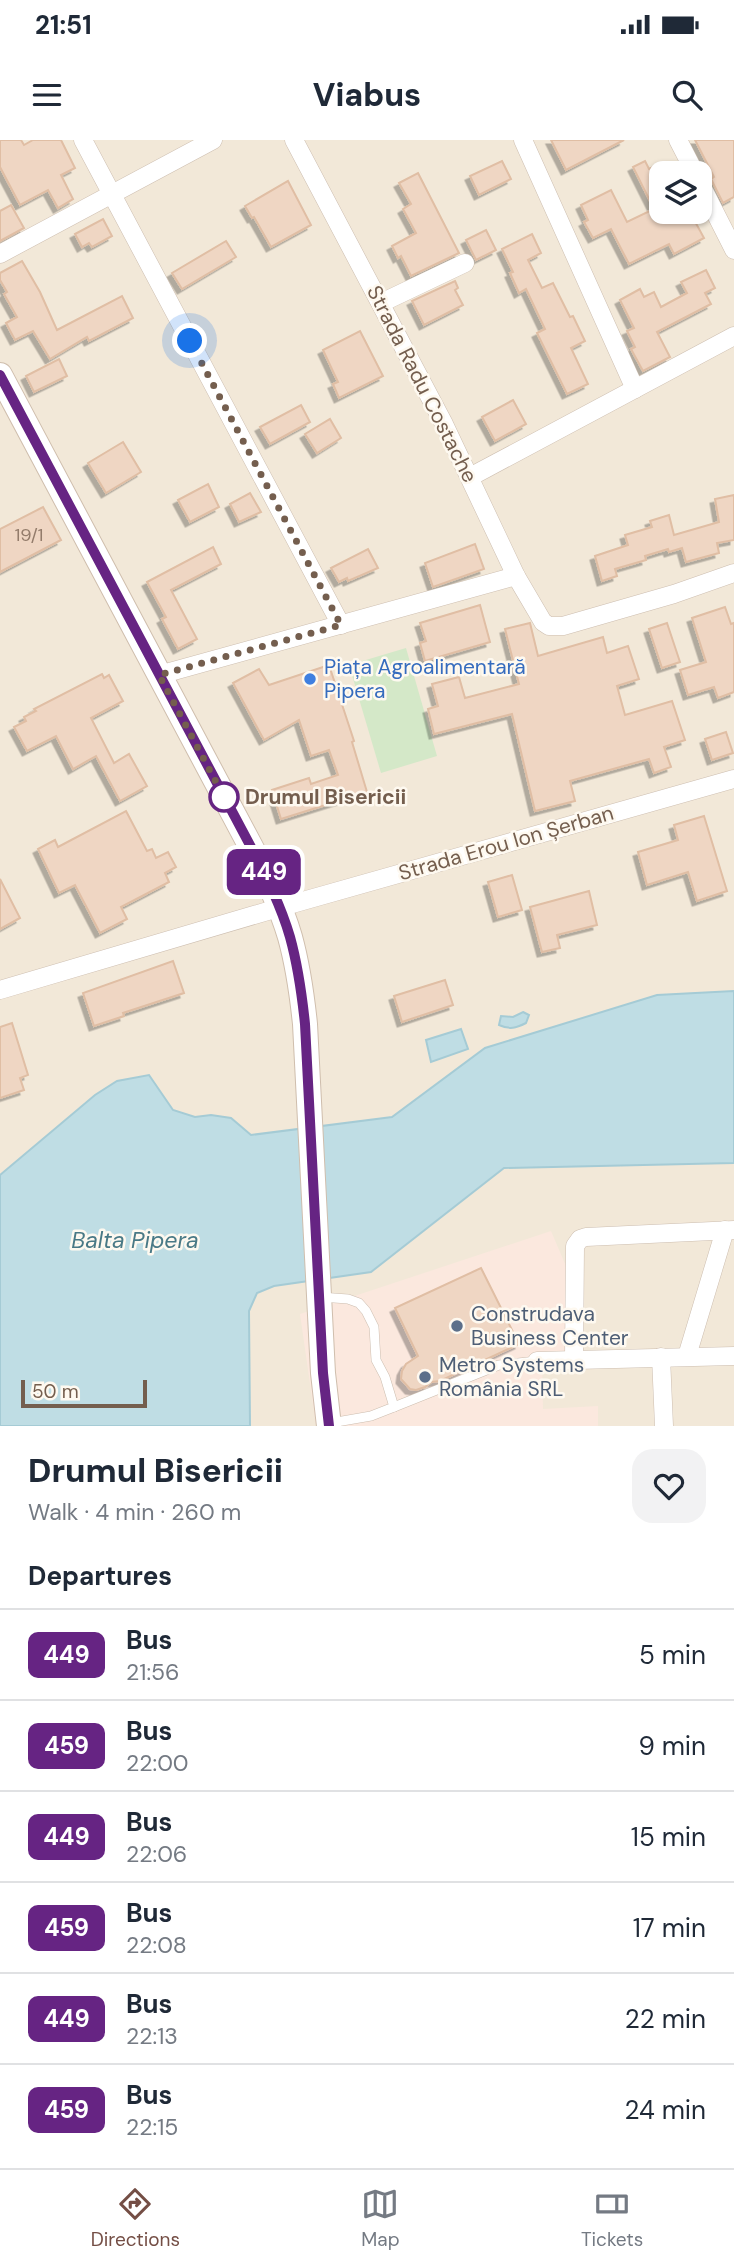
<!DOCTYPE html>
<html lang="en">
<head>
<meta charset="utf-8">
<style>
	:root { --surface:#fff; --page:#f2f2f3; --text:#1f2937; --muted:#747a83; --line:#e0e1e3; --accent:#744e45 }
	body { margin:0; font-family:"DM Sans",sans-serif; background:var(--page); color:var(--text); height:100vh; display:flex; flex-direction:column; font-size:26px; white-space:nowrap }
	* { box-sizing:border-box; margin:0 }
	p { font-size:23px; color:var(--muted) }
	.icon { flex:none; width:38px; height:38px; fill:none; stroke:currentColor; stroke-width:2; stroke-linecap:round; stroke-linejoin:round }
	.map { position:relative; height:1286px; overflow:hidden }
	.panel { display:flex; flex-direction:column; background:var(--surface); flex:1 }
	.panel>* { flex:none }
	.badge { padding:0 14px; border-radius:10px; font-size:24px; line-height:46px }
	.fabs { position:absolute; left:649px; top:21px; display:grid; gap:14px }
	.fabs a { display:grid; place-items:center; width:63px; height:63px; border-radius:14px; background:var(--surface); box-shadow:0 2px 5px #0004; font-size:35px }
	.scale { position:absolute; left:21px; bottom:18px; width:126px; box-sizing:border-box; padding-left:7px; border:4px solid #745e4e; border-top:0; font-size:19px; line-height:24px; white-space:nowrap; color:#745e4e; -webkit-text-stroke:5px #fef9f0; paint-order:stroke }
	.you { position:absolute; width:35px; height:35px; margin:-18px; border:5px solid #fff; border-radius:50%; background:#1a73e8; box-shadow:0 0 0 10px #1a73e833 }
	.map>.badge { position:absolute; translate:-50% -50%; box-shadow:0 0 0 4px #fff }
	h2 { padding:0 28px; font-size:26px; line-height:63px }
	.round { display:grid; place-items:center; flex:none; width:74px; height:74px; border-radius:21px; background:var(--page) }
	.head { display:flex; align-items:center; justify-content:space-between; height:119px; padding:0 28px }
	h1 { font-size:33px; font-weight:800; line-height:52px }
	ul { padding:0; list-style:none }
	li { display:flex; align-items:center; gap:21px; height:91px; padding:0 28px; border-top:2px solid var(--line) }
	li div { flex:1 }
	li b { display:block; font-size:26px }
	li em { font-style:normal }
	li .badge { min-width:77px; font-weight:700; text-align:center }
	.status { display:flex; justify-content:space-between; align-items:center; height:49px; padding:0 35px; background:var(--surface); direction:ltr }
	.status svg { height:19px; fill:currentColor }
	header { display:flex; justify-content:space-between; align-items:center; height:91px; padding:0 28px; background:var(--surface); font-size:32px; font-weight:800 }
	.dock { display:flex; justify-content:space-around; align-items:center; height:98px; border-top:2px solid var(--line); background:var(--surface); font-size:19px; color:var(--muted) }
	.dock a { display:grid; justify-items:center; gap:4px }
	.dock .active { color:var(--accent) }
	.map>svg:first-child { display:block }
	.residential { fill:#f2e8d8; fill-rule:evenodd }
	.commercial { fill:#fbe8de }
	.green { fill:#d4e8c8 }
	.water { fill:#bfdde4; stroke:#a5cbd5; stroke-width:2 }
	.building { fill:#efd6c3; stroke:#e0bea4; stroke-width:2; filter:url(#shadow) }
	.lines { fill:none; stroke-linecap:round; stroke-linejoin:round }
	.lane-casing { stroke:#cdbeb0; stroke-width:10 }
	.street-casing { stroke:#cdbeb0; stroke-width:19 }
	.secondary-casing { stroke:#cfbead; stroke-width:26 }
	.lane { stroke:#fff; stroke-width:9 }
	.street { stroke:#fff; stroke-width:18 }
	.secondary { stroke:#fff; stroke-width:24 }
	.line-casing { stroke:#fff; stroke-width:16 }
	.line { stroke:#662483; stroke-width:10 }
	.walk { stroke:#745e4e; stroke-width:7; stroke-dasharray:0 12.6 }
	.shop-dot { fill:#3f7fe0; stroke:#fef9f0; stroke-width:2.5 }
	.stop-dot { fill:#fff; stroke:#662483; stroke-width:3.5 }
	.service-dot { fill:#5c6f8a; stroke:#fef9f0; stroke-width:2.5 }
	.labels { text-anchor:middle; stroke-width:5; stroke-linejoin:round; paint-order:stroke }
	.number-label { font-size:18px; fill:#937c6b }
	.street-label { font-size:21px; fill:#745e4e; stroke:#fef9f0 }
	.shop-label { font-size:21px; fill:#366cbe; stroke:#fef9f0; text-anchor:start }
	.stop-label { font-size:21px; font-weight:bold; fill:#745e4e; stroke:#fef9f0; text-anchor:start }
	.service-label { font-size:21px; fill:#4e5e75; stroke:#fef9f0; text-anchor:start }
	.water-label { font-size:23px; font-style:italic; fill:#497986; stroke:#fef9f0 }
</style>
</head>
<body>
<div class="status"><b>21:51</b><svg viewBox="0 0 49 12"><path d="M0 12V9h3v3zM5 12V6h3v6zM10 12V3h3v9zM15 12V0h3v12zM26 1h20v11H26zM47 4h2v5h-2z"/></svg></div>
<header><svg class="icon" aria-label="menu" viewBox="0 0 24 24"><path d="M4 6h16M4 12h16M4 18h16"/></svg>Viabus<svg class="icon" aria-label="search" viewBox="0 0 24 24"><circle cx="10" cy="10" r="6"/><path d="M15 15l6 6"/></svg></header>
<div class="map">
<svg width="734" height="1286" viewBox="0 0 734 1286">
	<defs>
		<filter id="shadow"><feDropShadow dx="-4.5" dy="4.5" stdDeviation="0" flood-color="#0004"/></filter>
	</defs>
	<rect width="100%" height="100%" fill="#fbf5e9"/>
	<path class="residential" d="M0,0H734V1286H0ZM662,33H700V72H662Z"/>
	<path class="commercial" d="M551,1091L587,1175L568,1214L542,1216L543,1269L598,1266V1286H316L300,1174Z"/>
	<path class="green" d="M406,508L437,616L381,633L349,525Z"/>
	<g class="water">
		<path d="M734,851V1023L504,1028L371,1132L274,1146L257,1153L249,1171L250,1286H0V1035L95,955L117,941L149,935L173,970L195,977L211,975L231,978L251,995L392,977L485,908L657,855Z"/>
		<path d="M523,872L529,875L526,883C516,888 510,890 499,885L501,876L513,877Z"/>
		<path d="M461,889L468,909L431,922L426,900Z"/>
	</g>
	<g class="building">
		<path d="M0,0H21L24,5L33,0H61L75,28L61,35L73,59L58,68L48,50L20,65L0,27Z"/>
		<path d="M551,0H624L566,30Z"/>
		<path d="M695,0H734V57L723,63L711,39L714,37Z"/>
		<path d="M502,21L511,39L479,55L470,36Z"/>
		<path d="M645,21L649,29L657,25L662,34V72H679L683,80L692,76L704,98L674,114L669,104L629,124L611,89L593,98L584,82L588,80L581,65L611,50L627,82L654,69L633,27Z"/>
		<path d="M418,33L459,113L411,136L401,116L398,118L392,106L416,93L403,69L411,64L399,43Z"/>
		<path d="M288,41L311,85L271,107L254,77L252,78L245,66Z"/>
		<path d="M11,65L24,88L0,101V71Z"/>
		<path d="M103,79L112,96L92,107L89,103L82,107L75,94Z"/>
		<path d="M486,90L496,110L476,120L466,100Z"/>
		<path d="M532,94L541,113L528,120L542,148L553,143L570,177L573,176L585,201L571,208L588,244L567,254L537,193L545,189L526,149L519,153L510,133L513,132L502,109Z"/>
		<path d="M226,101L236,117L182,149L172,133Z"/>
		<path d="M22,121L40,152L57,190L122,156L133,178L89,201L87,197L50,219L33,191L15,200L6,183L17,177L4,154L7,152L0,140V133Z"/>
		<path d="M706,130L715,148L705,153L711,164L657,192L670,217L643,231L631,209L635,207L627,191L634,188L620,160L640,149L644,157L654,152L661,167L687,153L681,142Z"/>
		<path d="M455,141L458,148L455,150L463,165L424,185L412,161Z"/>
		<path d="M360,191L383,236L339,258L333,244L338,242L323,210Z"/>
		<path d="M59,219L67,236L34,252L26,236Z"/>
		<path d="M513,260L526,284L495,301L482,277Z"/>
		<path d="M301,265L310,282L270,304L260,287Z"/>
		<path d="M330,279L341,298L317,313L305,294Z"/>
		<path d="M123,302L141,332L106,353L88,323Z"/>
		<path d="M208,344L219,367L190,382L178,360Z"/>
		<path d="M250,353L261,372L239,382L230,364Z"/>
		<path d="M734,355V400L717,403L719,413L686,422L682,408L669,412L668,409L645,416L646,420L615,429L617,436L602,441L595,416L628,405L625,395L652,387L650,381L669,375L674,395L719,382L715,359Z"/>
		<path d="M43,367L61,400L0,432V389Z"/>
		<path d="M475,404L484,429L433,447L425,423Z"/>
		<path d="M213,407L221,424L171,450L197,499L178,509L162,479L166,477L147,442Z"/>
		<path d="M368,409L378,428L348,441L347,438L339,442L331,428Z"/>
		<path d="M480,465L490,502L425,521L420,503L426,501L420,483Z"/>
		<path d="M725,467L731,484L734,483V552L718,558L714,547L688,555L680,530L706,522L692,478Z"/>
		<path d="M530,483L538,516L603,497L607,513L628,506L639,539L617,546L625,575L672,561L685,600L664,607L671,627L654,633L649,619L570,641L575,661L535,671L512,574L434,594L428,569L438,566L432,544L459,537L465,558L519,544L505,489Z"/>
		<path d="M667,483L680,522L662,528L649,489Z"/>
		<path d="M329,525L354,601L352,602L367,652L281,679L272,650L309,638L311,644L338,635L329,610L311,616L299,580L264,600L233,543L259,529L269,545Z"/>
		<path d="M102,534L104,538L109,535L123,561L91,578L114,623L129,614L147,646L120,661L96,616L73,629L56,596L27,611L14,587L26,581L24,577L36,571L34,569Z"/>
		<path d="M726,592L733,613L712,620L705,599Z"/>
		<path d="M126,671L147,711L152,709L156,718L168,712L176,727L165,733L169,742L121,767L127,779L100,793L75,745L59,753L38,709L55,700L58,707Z"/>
		<path d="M704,676L727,751L697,761L688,732L647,745L638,712L678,700L674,685Z"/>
		<path d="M512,735L522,770L498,777L488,742Z"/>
		<path d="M0,739L20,778L0,789Z"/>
		<path d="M589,751L597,785L557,795L560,808L542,812L530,767Z"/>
		<path d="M173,821L184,853L123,873L124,876L94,886L83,853Z"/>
		<path d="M445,840L453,865L402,882L394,856Z"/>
		<path d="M12,883L28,935L20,938L24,950L0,958V887Z"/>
		<path d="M481,1128L519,1204L440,1241L431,1242L425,1247L416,1250L410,1249L401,1239L402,1231L406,1224L418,1216L395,1168Z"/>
	</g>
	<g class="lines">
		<g class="lane-casing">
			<g id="lane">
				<path d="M320,1157L348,1159L359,1163L366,1171L374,1187L376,1220L385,1237L394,1267L371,1276L331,1283"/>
				<path d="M394,1267L499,1225L537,1221"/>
			</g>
		</g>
		<g class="street-casing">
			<g id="street">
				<path d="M83,0L341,485"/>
				<path d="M294,0L444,284L516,436L543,482L549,486H563L674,454L734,433"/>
				<path d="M523,0L635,249"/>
				<path d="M678,0L695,33"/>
				<path d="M700,43L734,110"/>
				<path d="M0,114L213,0"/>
				<path d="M381,163L465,123"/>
				<path d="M470,337L734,196"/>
				<path d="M159,535L516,436"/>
				<path d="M0,850L278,768L734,639"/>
				<path d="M687,1216L725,1090"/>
				<path d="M661,1217L664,1286"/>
				<path d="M574,1219L575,1106L580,1099L586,1097L734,1090"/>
				<path d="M537,1221L734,1216"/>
			</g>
		</g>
		<g class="secondary-casing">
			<path id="secondary" d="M0,235L251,707C266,736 281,766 290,797C298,826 302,855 305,884L323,1233L329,1286"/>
		</g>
		<use href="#lane" class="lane"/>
		<use href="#street" class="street"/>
		<use href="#secondary" class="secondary"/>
	</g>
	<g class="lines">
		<g class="line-casing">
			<path id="line" d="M0,235L251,707C266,736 281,766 290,797C298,826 302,855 305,884L323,1233L329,1286"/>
		</g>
		<use href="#line" class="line"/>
		<path class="walk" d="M190,201L341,485L159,535L224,657"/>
	</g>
	<circle class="shop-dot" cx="310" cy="539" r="7"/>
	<circle class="stop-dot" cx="224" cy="657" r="14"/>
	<g class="service-dot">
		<circle cx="457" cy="1186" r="7"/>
		<circle cx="425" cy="1237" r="7"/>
	</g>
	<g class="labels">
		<g class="number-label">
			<text x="29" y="401">19/1</text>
		</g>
		<g class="street-label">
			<text transform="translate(422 244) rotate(63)" y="7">Strada Radu Costache</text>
			<text transform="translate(506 703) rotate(-16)" y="7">Strada Erou Ion Șerban</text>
		</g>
		<g class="shop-label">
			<text x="324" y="534">Piața Agroalimentară<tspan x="324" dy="24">Pipera</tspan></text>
		</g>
		<g class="stop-label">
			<text x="245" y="664">Drumul Bisericii</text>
		</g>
		<g class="service-label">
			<text x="471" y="1181">Construdava<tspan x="471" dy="24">Business Center</tspan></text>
			<text x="439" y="1232">Metro Systems<tspan x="439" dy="24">România SRL</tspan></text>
		</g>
		<g class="water-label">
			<text x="135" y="1108">Balta Pipera</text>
		</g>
	</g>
</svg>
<div class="fabs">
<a><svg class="icon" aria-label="layers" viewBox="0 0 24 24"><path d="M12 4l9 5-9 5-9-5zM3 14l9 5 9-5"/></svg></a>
</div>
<div class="scale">50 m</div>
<div class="you" style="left:190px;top:201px"></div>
<b class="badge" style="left:264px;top:732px;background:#662483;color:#fff">449</b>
</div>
<section class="panel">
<div class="head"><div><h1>Drumul Bisericii</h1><p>Walk · 4 min · 260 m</p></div><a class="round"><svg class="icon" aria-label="heart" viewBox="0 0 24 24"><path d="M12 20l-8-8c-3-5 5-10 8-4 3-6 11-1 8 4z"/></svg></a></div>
<h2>Departures</h2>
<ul>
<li><span class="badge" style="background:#662483;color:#fff">449</span><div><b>Bus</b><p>21:56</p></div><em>5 min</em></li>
<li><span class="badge" style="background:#662483;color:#fff">459</span><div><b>Bus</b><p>22:00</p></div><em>9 min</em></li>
<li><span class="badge" style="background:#662483;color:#fff">449</span><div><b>Bus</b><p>22:06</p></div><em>15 min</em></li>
<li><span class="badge" style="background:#662483;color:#fff">459</span><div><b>Bus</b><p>22:08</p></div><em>17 min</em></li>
<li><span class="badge" style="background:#662483;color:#fff">449</span><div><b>Bus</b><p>22:13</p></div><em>22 min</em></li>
<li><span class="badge" style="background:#662483;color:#fff">459</span><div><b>Bus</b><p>22:15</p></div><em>24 min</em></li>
</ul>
</section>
<nav class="dock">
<a class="active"><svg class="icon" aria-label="directions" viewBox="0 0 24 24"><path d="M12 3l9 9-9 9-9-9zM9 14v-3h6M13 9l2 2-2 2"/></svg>Directions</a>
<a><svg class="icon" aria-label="map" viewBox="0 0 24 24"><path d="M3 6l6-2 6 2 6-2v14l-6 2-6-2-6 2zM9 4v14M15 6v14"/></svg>Map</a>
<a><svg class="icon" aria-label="tickets" viewBox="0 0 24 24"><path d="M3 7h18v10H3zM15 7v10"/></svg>Tickets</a>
</nav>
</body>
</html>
